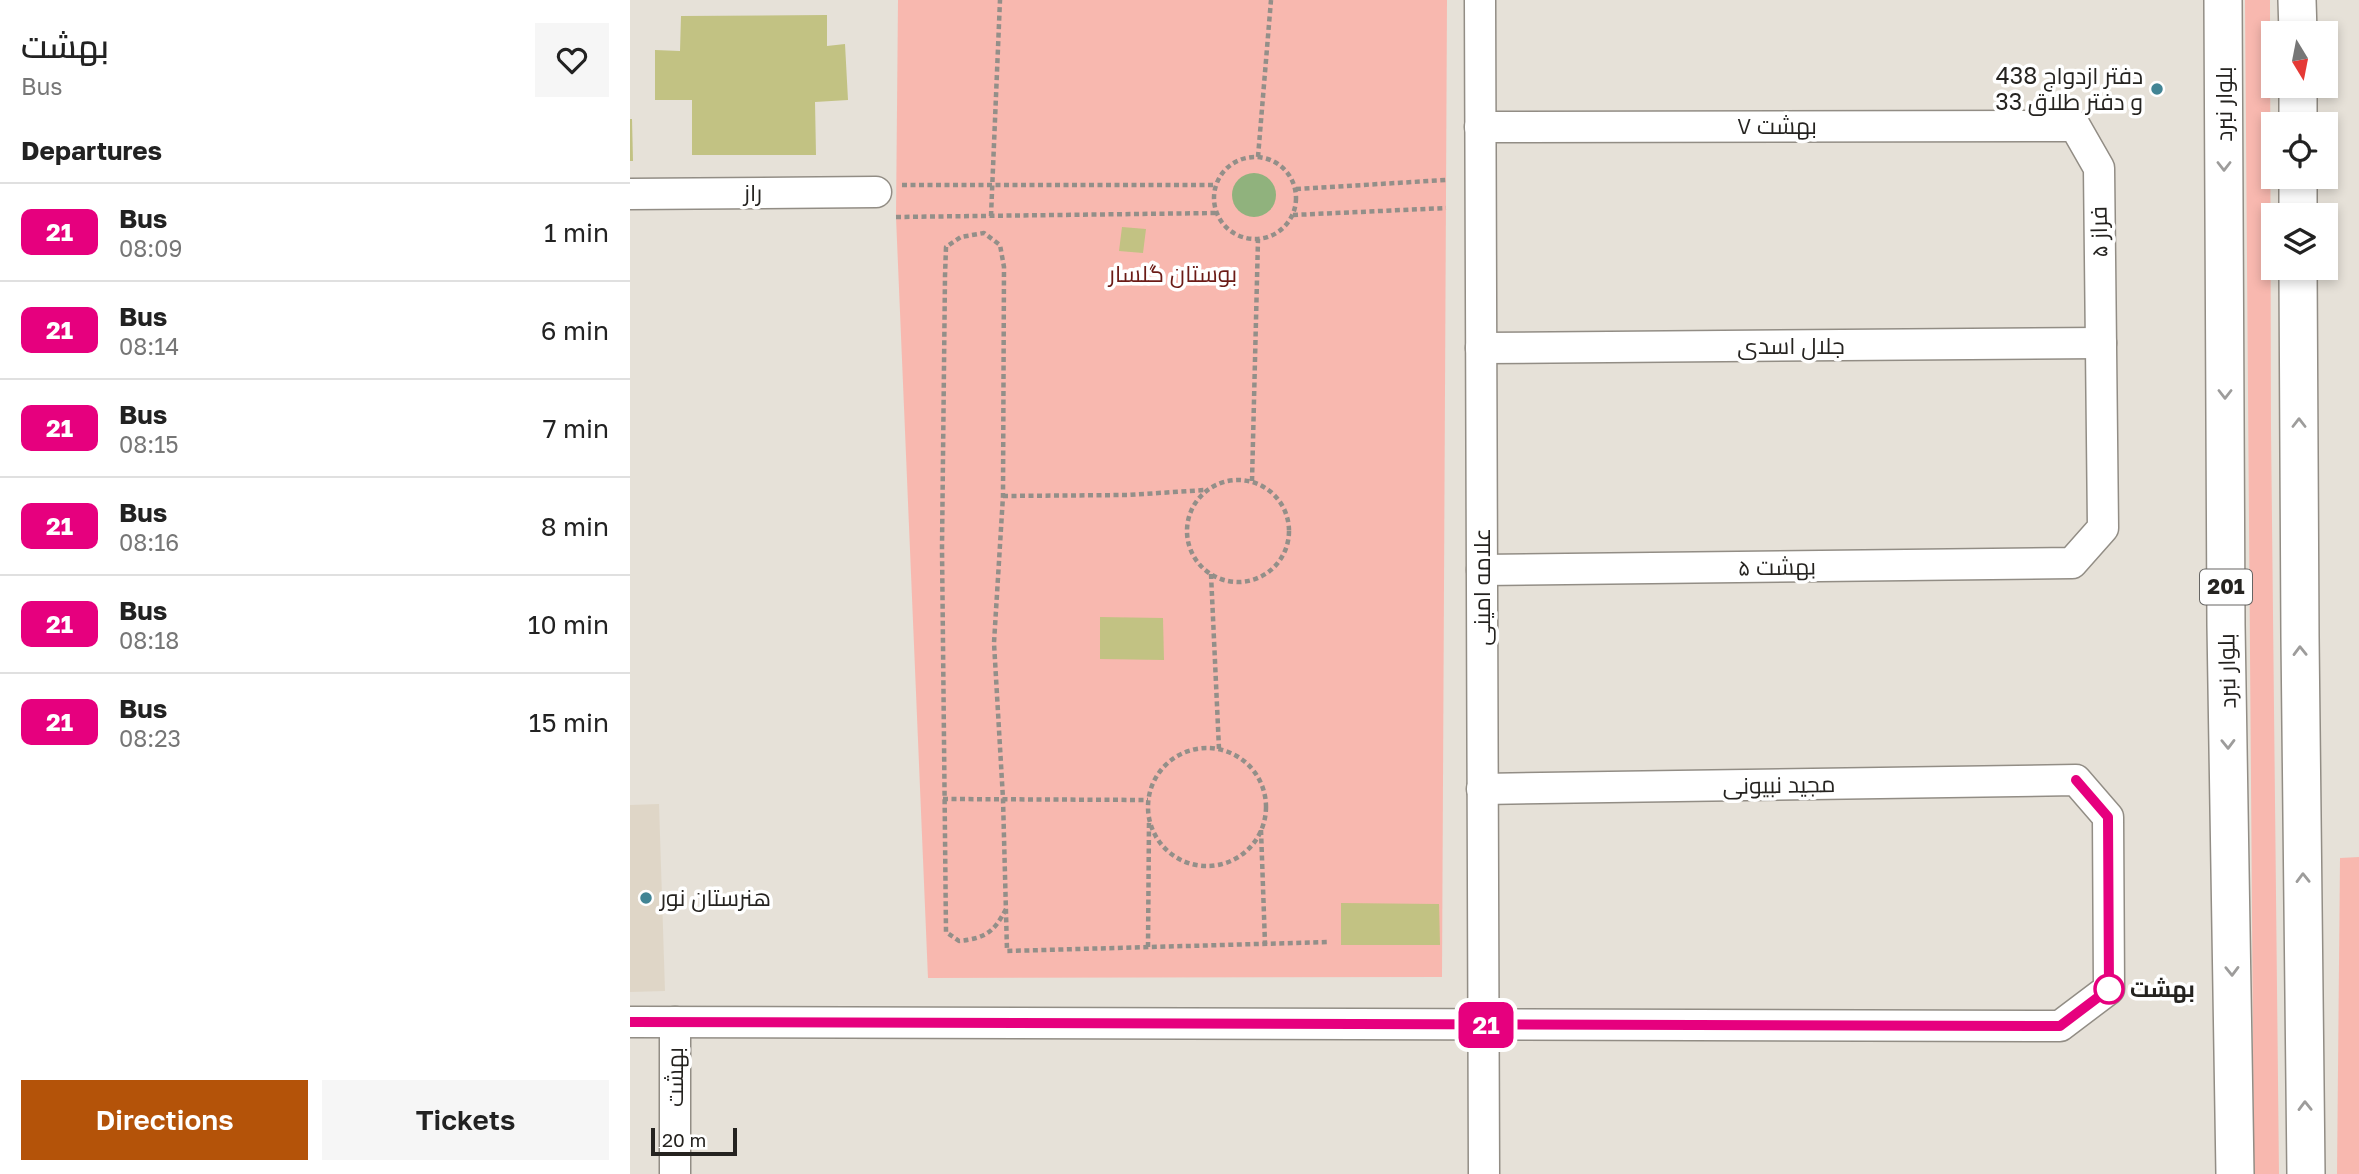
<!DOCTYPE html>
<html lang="en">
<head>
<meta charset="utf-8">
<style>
	:root { --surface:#fff; --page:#f6f6f6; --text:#222; --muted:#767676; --line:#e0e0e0; --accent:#b45309 }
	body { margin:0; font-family:"Golos Text",Cairo,sans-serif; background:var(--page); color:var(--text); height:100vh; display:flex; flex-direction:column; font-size:26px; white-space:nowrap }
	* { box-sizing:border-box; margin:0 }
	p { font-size:23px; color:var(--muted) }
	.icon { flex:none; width:38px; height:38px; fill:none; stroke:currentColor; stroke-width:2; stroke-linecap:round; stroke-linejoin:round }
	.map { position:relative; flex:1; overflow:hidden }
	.side { display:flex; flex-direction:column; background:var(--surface); width:630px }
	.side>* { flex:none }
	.badge { padding:0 14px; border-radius:10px; font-size:24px; line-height:46px }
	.needle { width:46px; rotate:170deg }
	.buttons { position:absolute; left:1631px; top:21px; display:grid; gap:14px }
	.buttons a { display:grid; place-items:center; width:77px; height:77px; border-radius:0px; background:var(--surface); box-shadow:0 4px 10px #0003; font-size:35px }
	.scale { position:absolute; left:21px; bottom:18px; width:86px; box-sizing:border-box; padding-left:7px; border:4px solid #252320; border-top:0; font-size:19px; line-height:24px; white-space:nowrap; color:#252320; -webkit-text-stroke:5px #fff; paint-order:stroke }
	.map>.badge { position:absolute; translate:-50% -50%; box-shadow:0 0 0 4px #fff }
	h2 { padding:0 21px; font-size:26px; line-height:63px }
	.round { display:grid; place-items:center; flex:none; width:74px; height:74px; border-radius:0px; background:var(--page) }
	.head { display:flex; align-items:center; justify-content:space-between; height:119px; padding:0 21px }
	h1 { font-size:33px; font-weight:600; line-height:52px }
	.primary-button { display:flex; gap:14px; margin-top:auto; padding:14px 21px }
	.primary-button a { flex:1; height:80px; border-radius:0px; background:var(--accent); color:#fff; font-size:28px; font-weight:600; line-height:80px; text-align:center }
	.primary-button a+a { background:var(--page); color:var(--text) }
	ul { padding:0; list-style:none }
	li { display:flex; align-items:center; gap:21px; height:98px; padding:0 21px; border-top:2px solid var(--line) }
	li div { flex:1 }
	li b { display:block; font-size:26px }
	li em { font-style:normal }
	li .badge { min-width:77px; font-weight:700; text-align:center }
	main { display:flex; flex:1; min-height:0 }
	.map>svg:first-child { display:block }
	.built { fill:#dfd6c7 }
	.green { fill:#f8b8af }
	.water { fill:#90b27d }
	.building { fill:#c2c283 }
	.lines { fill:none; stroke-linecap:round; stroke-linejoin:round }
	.minor-casing { stroke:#928d85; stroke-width:33 }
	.major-casing { stroke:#928d85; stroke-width:40 }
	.path { stroke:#938f89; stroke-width:4.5; stroke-dasharray:5 3.5; stroke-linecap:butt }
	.minor { stroke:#fff; stroke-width:30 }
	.major { stroke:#fff; stroke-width:37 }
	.oneway { stroke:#9d9c9b }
	.line-casing { stroke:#fff; stroke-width:16 }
	.line { stroke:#e6007e; stroke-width:10 }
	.poi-dot { fill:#418494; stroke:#fff; stroke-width:2.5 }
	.stop-dot { fill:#fff; stroke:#e6007e; stroke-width:3.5 }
	.labels { text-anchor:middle; stroke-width:7; stroke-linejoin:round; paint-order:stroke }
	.shield { fill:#fff; stroke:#666563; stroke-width:2 }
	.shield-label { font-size:21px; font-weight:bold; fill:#252320 }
	.poi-label { font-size:23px; fill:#252320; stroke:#fff; text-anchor:end }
	.street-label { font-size:23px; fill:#252320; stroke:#fff }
	.park-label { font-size:23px; fill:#6b1b16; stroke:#fff }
	.stop-label { font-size:23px; font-weight:bold; fill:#252320; stroke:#fff; text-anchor:start }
</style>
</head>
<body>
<main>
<section class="side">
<div class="head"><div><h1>بهشت</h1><p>Bus</p></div><a class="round"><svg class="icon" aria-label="heart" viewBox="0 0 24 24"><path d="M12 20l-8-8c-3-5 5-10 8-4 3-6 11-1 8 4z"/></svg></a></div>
<h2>Departures</h2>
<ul>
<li><span class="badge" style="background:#e6007e;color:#fff">21</span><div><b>Bus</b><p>08:09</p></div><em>1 min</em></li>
<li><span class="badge" style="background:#e6007e;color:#fff">21</span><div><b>Bus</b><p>08:14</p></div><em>6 min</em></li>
<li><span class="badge" style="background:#e6007e;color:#fff">21</span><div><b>Bus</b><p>08:15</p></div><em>7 min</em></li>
<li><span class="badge" style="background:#e6007e;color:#fff">21</span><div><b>Bus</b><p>08:16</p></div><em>8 min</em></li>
<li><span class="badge" style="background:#e6007e;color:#fff">21</span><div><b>Bus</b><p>08:18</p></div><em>10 min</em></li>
<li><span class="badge" style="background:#e6007e;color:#fff">21</span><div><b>Bus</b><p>08:23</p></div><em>15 min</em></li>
</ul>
<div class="primary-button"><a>Directions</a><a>Tickets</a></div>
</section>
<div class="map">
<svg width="1729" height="1174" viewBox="0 0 1729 1174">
	<rect width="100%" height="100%" fill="#e6e1d8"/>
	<path class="built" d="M29,804L35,991L0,992V805Z"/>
	<g class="green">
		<path d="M268,0H817L812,977L298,978L266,217Z"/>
		<path d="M1615,0H1640L1641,428L1649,1174H1624Z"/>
		<path d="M1729,857V1174H1707L1710,858Z"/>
	</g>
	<circle class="water" cx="624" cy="195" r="22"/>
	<g class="building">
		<path d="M197,15V46L215,44L218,100L185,102L186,155H62V100H25V50L50,51L51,16Z"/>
		<path d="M0,119H2L3,161H0Z"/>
		<path d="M492,227L516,229L513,253L489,251Z"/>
		<path d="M470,617L533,618L534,660L470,659Z"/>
		<path d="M711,903L809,904L810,945H711Z"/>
	</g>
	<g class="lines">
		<g class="minor-casing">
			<g id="minor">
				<path d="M850,0L854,1174"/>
				<path d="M850,127L1445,126L1469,168L1473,528L1442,563L852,570"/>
				<path d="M0,194L246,192"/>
				<path d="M851,348L1471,343"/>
				<path d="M0,1022L1430,1026L1479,989L1478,817L1446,780L852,789"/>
				<path d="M45,1174V1022"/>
			</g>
		</g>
		<g class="major-casing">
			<g id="major">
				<path d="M1593,0L1596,625L1605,1174"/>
				<path d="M1667,0L1668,33"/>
				<path d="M1668,86V124"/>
				<path d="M1668,177V215"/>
				<path d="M1668,268L1670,637L1676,1174"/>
			</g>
		</g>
		<g class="path">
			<path d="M628,157L641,0"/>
			<circle cx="625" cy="198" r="41"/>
			<path d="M272,185H586"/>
			<path d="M666,189L816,180"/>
			<path d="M663,215L816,208"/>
			<path d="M361,216L370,0"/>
			<path d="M266,217L587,213"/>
			<circle cx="608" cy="531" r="51"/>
			<path d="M622,481L628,239"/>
			<path d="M373,496L498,495L575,490"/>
			<path d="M581,574L589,749"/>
			<circle cx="577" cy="807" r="59"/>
			<path d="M313,799L518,800"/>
			<path d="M631,830L635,944"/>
			<path d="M376,909C364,932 356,938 329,941L316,932L312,548L315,276L316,247L331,237L354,233L370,245L374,267L373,496L364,643L373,799L377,951L700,942"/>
			<path d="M518,947L519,822"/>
		</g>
		<use href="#minor" class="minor"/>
		<use href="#major" class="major"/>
	</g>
	<defs><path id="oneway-chevron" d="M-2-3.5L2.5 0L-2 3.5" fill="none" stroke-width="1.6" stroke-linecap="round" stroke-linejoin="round" transform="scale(1.75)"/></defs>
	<g class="oneway">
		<use href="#oneway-chevron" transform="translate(1594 166) rotate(90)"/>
		<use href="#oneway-chevron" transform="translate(1595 394) rotate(90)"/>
		<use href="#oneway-chevron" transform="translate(1669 423) rotate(-90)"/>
		<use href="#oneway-chevron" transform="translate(1670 651) rotate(-91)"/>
		<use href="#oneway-chevron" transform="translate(1598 744) rotate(89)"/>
		<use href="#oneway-chevron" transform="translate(1673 878) rotate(-91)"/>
		<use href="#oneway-chevron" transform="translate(1602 971) rotate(89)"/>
		<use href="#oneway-chevron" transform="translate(1675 1106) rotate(-91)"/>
	</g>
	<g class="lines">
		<g class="line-casing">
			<path id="line" d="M0,1022L1430,1026L1479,989L1478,817L1446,780"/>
		</g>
		<use href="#line" class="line"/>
	</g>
	<g class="poi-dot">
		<circle cx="1527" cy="89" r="7"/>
		<circle cx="16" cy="898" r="7"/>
	</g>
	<circle class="stop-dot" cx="1479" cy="989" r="14"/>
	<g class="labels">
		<rect class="shield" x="1570" y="569.5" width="52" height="35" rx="5"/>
		<g class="shield-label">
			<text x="1596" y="594">201</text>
		</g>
		<g class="poi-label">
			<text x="1513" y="84">دفتر ازدواج 438<tspan x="1513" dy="26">و دفتر طلاق 33</tspan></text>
			<text x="30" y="906" text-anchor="start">هنرستان نور</text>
		</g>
		<g class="street-label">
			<text transform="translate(1594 104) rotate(-90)" y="8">بلوار نبرد</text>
			<text x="1147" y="134">بهشت ۷</text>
			<text x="123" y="201">راز</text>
			<text transform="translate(1469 232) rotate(-91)" y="8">فراز ۵</text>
			<text x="1161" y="354">جلال اسدی</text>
			<text transform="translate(1147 567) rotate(-1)" y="8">بهشت ۵</text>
			<text transform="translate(852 587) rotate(-90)" y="8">علامه امینی</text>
			<text transform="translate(1597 671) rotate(-91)" y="8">بلوار نبرد</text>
			<text transform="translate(1149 785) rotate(-1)" y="8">مجید نبیونی</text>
			<text transform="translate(45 1077) rotate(-90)" y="8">بهشت</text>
		</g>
		<g class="park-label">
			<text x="543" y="282">بوستان گلسار</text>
		</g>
		<g class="stop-label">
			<text x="1500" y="997">بهشت</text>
		</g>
	</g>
</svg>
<div class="buttons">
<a><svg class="needle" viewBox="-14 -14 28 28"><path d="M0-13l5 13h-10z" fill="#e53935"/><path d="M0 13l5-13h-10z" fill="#767676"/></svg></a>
<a><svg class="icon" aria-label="locate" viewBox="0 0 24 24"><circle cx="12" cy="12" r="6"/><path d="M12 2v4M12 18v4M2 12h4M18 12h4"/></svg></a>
<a><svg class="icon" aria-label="layers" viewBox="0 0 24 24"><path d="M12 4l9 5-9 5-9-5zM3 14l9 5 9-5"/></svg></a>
</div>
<div class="scale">20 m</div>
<b class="badge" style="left:856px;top:1025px;background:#e6007e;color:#fff">21</b>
</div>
</main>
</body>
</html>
